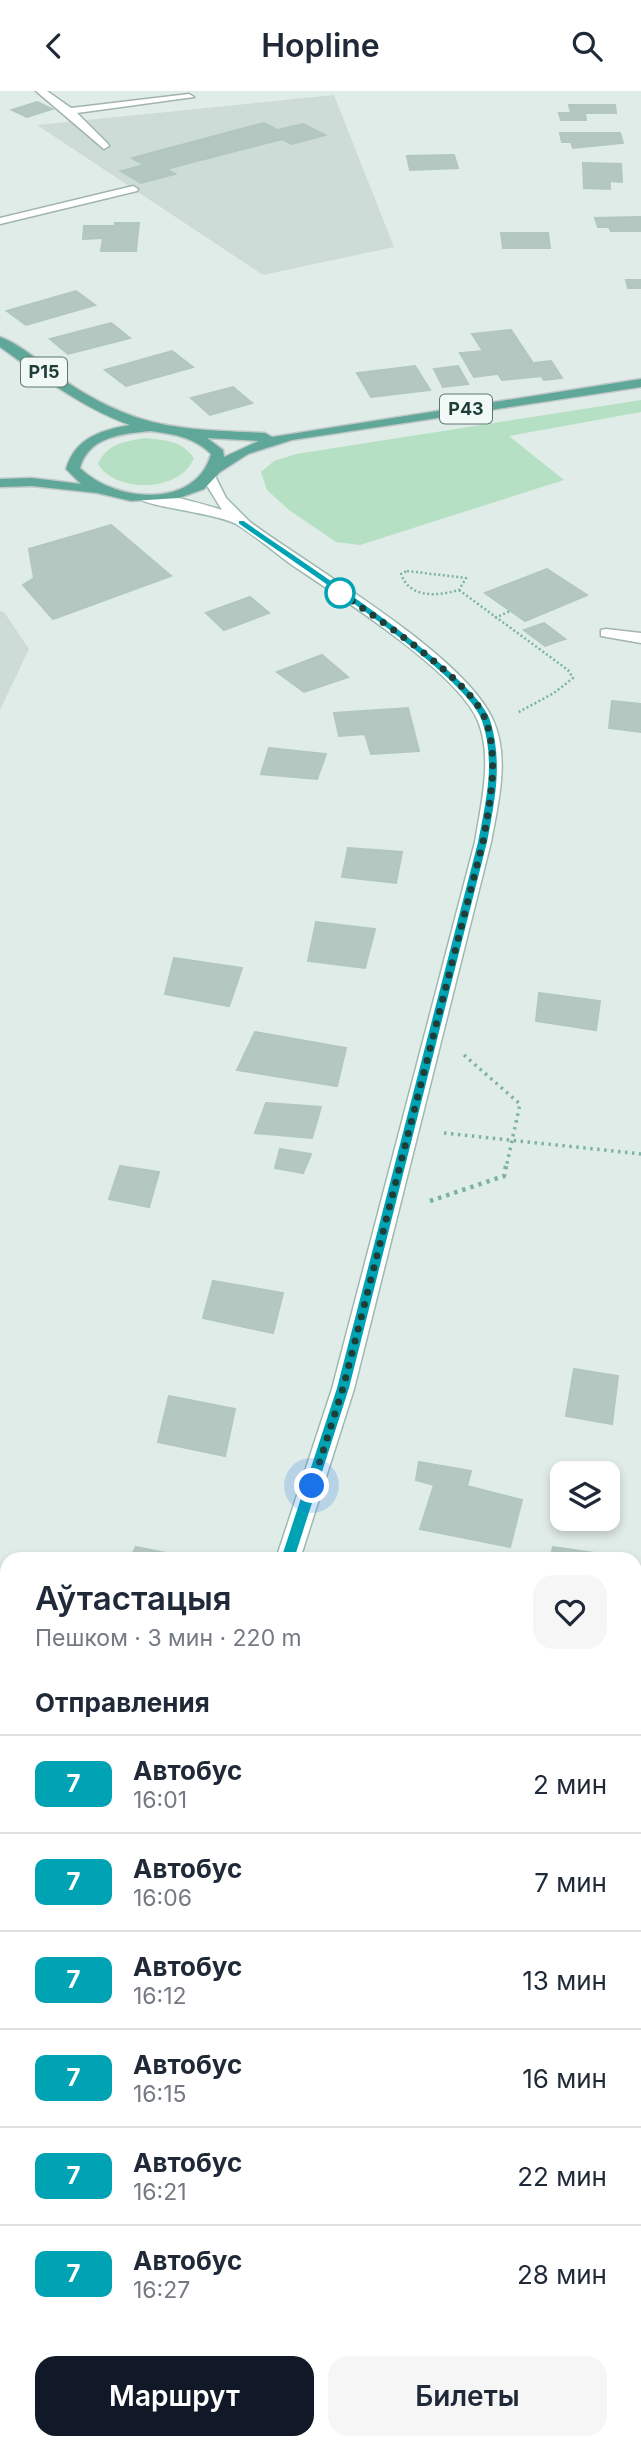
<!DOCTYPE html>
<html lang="ru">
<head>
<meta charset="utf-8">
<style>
	:root { --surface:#fff; --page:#f6f6f7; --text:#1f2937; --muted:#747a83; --line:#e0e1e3; --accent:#111827 }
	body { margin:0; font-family:Inter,sans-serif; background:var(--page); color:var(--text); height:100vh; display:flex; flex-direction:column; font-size:26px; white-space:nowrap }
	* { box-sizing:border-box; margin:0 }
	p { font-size:23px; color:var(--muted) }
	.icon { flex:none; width:38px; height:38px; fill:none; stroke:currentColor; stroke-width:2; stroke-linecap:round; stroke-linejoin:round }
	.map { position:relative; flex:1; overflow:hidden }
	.panel { position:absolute; left:0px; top:1461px; width:642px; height:898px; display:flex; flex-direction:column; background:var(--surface); border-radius:21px 21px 0 0; box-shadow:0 4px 10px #0003 }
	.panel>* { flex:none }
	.badge { padding:0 14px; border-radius:10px; font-size:24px; line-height:46px }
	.fabs { position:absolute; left:550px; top:1370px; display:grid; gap:14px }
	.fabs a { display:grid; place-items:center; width:70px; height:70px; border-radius:14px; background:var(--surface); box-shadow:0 4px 10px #0003; font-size:35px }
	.you { position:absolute; width:35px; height:35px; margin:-18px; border:5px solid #fff; border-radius:50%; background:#1a73e8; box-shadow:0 0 0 10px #1a73e833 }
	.map>.badge { position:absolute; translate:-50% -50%; box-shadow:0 0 0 4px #fff }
	h2 { padding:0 35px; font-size:26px; line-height:63px }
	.round { display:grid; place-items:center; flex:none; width:74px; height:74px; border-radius:21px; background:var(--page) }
	.summary { display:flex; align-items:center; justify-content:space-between; height:119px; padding:0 35px }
	h1 { font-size:33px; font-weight:600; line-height:52px }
	.button { display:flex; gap:14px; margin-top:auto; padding:14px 35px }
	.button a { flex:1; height:80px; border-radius:21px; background:var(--accent); color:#fff; font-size:28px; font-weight:600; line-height:80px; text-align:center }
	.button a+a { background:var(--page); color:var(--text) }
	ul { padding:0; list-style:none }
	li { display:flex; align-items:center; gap:21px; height:98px; padding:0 35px; border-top:2px solid var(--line) }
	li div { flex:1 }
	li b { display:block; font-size:26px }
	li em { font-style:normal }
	li .badge { min-width:77px; font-weight:700; text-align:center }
	header { display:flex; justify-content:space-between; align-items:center; height:91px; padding:0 35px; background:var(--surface); font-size:32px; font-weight:600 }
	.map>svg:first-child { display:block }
	.built { fill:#cedcd7 }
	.green { fill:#b6e0c4 }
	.building { fill:#b5c7c1; stroke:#b1c7bf; stroke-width:2 }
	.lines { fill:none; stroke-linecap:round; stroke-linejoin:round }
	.service-casing { stroke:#a2b4af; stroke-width:3 }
	.secondary-casing { stroke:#9db9b1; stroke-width:3 }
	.primary-casing { stroke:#c0c9c7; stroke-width:3 }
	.path-far2 { stroke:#7db3a6; stroke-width:2.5; stroke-dasharray:2 2.5; stroke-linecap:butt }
	.path-far1 { stroke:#7db3a6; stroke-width:3.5; stroke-dasharray:2.5 4.5; stroke-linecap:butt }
	.path { stroke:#7db3a6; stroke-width:4.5; stroke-dasharray:3.5 5; stroke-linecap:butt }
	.service { fill:#fff; fill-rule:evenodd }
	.secondary { fill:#fff; fill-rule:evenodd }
	.primary { fill:#5fa799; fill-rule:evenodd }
	.line { fill:#00a3b4; stroke:#fff; stroke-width:2 }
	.walk { stroke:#1f3e38; stroke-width:7; stroke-dasharray:0 12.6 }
	.stop-dot { fill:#fff; stroke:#00a3b4; stroke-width:3.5 }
	.labels { text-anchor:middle; stroke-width:7; stroke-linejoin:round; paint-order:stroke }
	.shield { fill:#f0f9f5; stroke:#5e7671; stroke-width:2 }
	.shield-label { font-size:18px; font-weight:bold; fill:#1f3e38 }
</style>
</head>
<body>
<header><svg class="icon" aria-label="back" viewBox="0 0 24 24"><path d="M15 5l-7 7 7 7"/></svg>Hopline<svg class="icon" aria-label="search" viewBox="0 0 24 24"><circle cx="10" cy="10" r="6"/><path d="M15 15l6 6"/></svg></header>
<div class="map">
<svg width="641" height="2358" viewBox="0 0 641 2358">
	<rect width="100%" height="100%" fill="#e0ece7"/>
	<g class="built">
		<path d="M334,4L394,156L263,184L37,34Z"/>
		<path d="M0,520L4,521L29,558L0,619Z"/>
	</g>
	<g class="green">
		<path d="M641,309V321L509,345L564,389L360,454L336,451L289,419L267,399L261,381L274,370L296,363Z"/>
		<path d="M144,347C165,349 181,349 194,367C181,401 116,403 98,373C107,353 123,351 144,347Z"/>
	</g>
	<g class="building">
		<path d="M37,11L52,18L27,26L12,19Z"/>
		<path d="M569,14H615L616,22H585L586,29H561L559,22H571Z"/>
		<path d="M264,32L277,39L303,33L325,44L292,53L282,48L166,78L175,83L141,92L121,80L144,74L132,67Z"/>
		<path d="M560,42H620L623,52L573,57L571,51H562Z"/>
		<path d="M454,64L458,77L410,79L407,65Z"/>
		<path d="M583,72L621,73L622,91L610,90V98L584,97Z"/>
		<path d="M640,126L641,140H611L609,136H598L595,127Z"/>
		<path d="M115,132H139L136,160H101L103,147L83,148L84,135H115Z"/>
		<path d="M501,142H548L550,157H503Z"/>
		<path d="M626,189H641V197H628Z"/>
		<path d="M76,200L95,214L26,234L7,220Z"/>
		<path d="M111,232L130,247L68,263L50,248Z"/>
		<path d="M511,239L533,272L542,285L502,289L472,243Z"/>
		<path d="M172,260L193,276L126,295L105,279Z"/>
		<path d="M483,260L497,283L474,286L460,262Z"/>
		<path d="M551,270L562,287L544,289L533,272Z"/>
		<path d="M415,275L430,299L371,306L357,282Z"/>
		<path d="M458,275L468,293L443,296L434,278Z"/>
		<path d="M233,296L252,312L210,324L191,307Z"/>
		<path d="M111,434L171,485L53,528L23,494L34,487L29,458Z"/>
		<path d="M547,478L587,504L525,530L485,502Z"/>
		<path d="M250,506L269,522L224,539L206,522Z"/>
		<path d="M544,532L565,548L545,555L524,539Z"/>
		<path d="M322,564L348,586L304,601L277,581Z"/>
		<path d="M612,610L641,613V641L609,637Z"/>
		<path d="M408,617L419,660L371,663L365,643L339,645L334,622Z"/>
		<path d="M269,657L326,663L317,688L261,683Z"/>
		<path d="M348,757L402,761L396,792L342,786Z"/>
		<path d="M316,831L375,838L365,877L308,870Z"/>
		<path d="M174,867L242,877L229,915L165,903Z"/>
		<path d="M539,902L600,910L596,939L536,930Z"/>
		<path d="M255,941L346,957L337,995L237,979Z"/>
		<path d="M266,1012L321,1016L312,1047L255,1042Z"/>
		<path d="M280,1058L311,1063L303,1082L275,1077Z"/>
		<path d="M120,1075L159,1081L149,1116L109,1108Z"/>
		<path d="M213,1190L283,1202L273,1242L203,1227Z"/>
		<path d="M574,1278L618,1285L612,1333L566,1325Z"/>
		<path d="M169,1305L235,1318L225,1365L158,1351Z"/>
		<path d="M419,1371L471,1380L467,1395L522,1409L510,1456L420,1438L434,1394L416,1389Z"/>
		<path d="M136,1456L185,1466L130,1468Z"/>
		<path d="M553,1456L616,1465L615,1468H550Z"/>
		<path d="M7,1636V1708L0,1706V1655Z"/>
		<path d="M0,1706L7,1708V1751L0,1749Z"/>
		<path d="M1,1778L7,1779V1799L0,1798Z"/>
		<path d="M0,1890L7,1892V1943L0,1941Z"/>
		<path d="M0,1941L7,1943V2024L0,2022Z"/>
		<path d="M236,2352H372L379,2354V2358H235Z"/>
	</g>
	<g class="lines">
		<g class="service-casing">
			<g id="service">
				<path d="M36,0H47L71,17L189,3L194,6L77,22L108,53L109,55L104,58Z"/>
				<path d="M133,95L138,98L137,100L0,133V127Z"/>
				<path d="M606,538L641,542V552L601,545V539Z"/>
			</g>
		</g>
		<g class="secondary-casing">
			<g id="secondary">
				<path d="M210,384L215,385L226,407L250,431C312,477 464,563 493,629C510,666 498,713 491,751L354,1298L300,1468H276L332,1298L475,751C481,713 493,667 478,630C458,581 338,505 292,474C274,461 256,445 236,433C216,422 149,416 140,408C153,397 205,414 222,419L203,388Z"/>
				<path d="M7,2317V2352H17L15,2358H0V2320Z"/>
			</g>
		</g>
		<g class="primary-casing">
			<path id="primary" d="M0,246C24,254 53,283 76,297C145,340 187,338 265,342L272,346L641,288V296L292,349L248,363L220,381L204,398L179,407L131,410L97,402L32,395L0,396V388L32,387L81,393L66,378C75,347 101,339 130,334C82,317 41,285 0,256ZM150,340C173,343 194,346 211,363C196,419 114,411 80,377C89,345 122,343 150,340ZM207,347L259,350L224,366L223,359Z"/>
		</g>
		<g class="path-far2">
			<path d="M407,480L466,487L459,499C438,505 410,508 401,483Z"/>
			<path d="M459,499L568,579L573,587L554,602L517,622"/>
			<path d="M495,527L510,520"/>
		</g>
		<g class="path-far1">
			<path d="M464,964L520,1013L506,1077"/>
			<path d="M444,1042L641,1063"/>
		</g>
		<path class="path" d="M430,1110L504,1085L506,1075"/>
		<use href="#service" class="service"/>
		<use href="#secondary" class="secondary"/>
		<use href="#primary" class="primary"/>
	</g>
	<path class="line" d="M238,429H244C294,465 474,579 491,629C504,670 496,710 488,751L350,1297L295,1468L288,1475L280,1468L336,1297L477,751C485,711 495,670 481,630C464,581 286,468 238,433Z"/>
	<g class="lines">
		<path class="walk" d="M312,1395L343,1297L483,751C490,710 499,670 486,630C472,588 368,521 330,495L340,502"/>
	</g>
	<circle class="stop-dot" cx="340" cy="502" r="14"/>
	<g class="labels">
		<g class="shield">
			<rect x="21" y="266.5" width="46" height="29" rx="5"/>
			<rect x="440" y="303.5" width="52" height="29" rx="5"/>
		</g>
		<g class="shield-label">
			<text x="44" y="287">Р15</text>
			<text x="466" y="324">Р43</text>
		</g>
	</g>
</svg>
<div class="fabs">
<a><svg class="icon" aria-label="layers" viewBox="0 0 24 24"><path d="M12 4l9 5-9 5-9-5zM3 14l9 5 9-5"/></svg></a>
</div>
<div class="you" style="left:312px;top:1395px"></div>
<section class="panel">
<div class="summary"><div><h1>Аўтастацыя</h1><p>Пешком · 3 мин · 220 m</p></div><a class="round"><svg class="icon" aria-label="heart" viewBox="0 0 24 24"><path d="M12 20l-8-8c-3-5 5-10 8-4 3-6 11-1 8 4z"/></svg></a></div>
<h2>Отправления</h2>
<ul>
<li><span class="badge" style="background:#00a3b4;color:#fff">7</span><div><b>Автобус</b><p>16:01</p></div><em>2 мин</em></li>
<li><span class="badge" style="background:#00a3b4;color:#fff">7</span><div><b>Автобус</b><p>16:06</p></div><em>7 мин</em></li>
<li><span class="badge" style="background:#00a3b4;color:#fff">7</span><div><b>Автобус</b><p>16:12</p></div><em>13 мин</em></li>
<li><span class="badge" style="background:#00a3b4;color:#fff">7</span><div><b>Автобус</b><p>16:15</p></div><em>16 мин</em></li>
<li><span class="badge" style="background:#00a3b4;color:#fff">7</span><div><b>Автобус</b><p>16:21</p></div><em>22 мин</em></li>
<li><span class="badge" style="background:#00a3b4;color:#fff">7</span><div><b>Автобус</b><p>16:27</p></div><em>28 мин</em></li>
</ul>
<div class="button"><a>Маршрут</a><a>Билеты</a></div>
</section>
</div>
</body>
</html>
